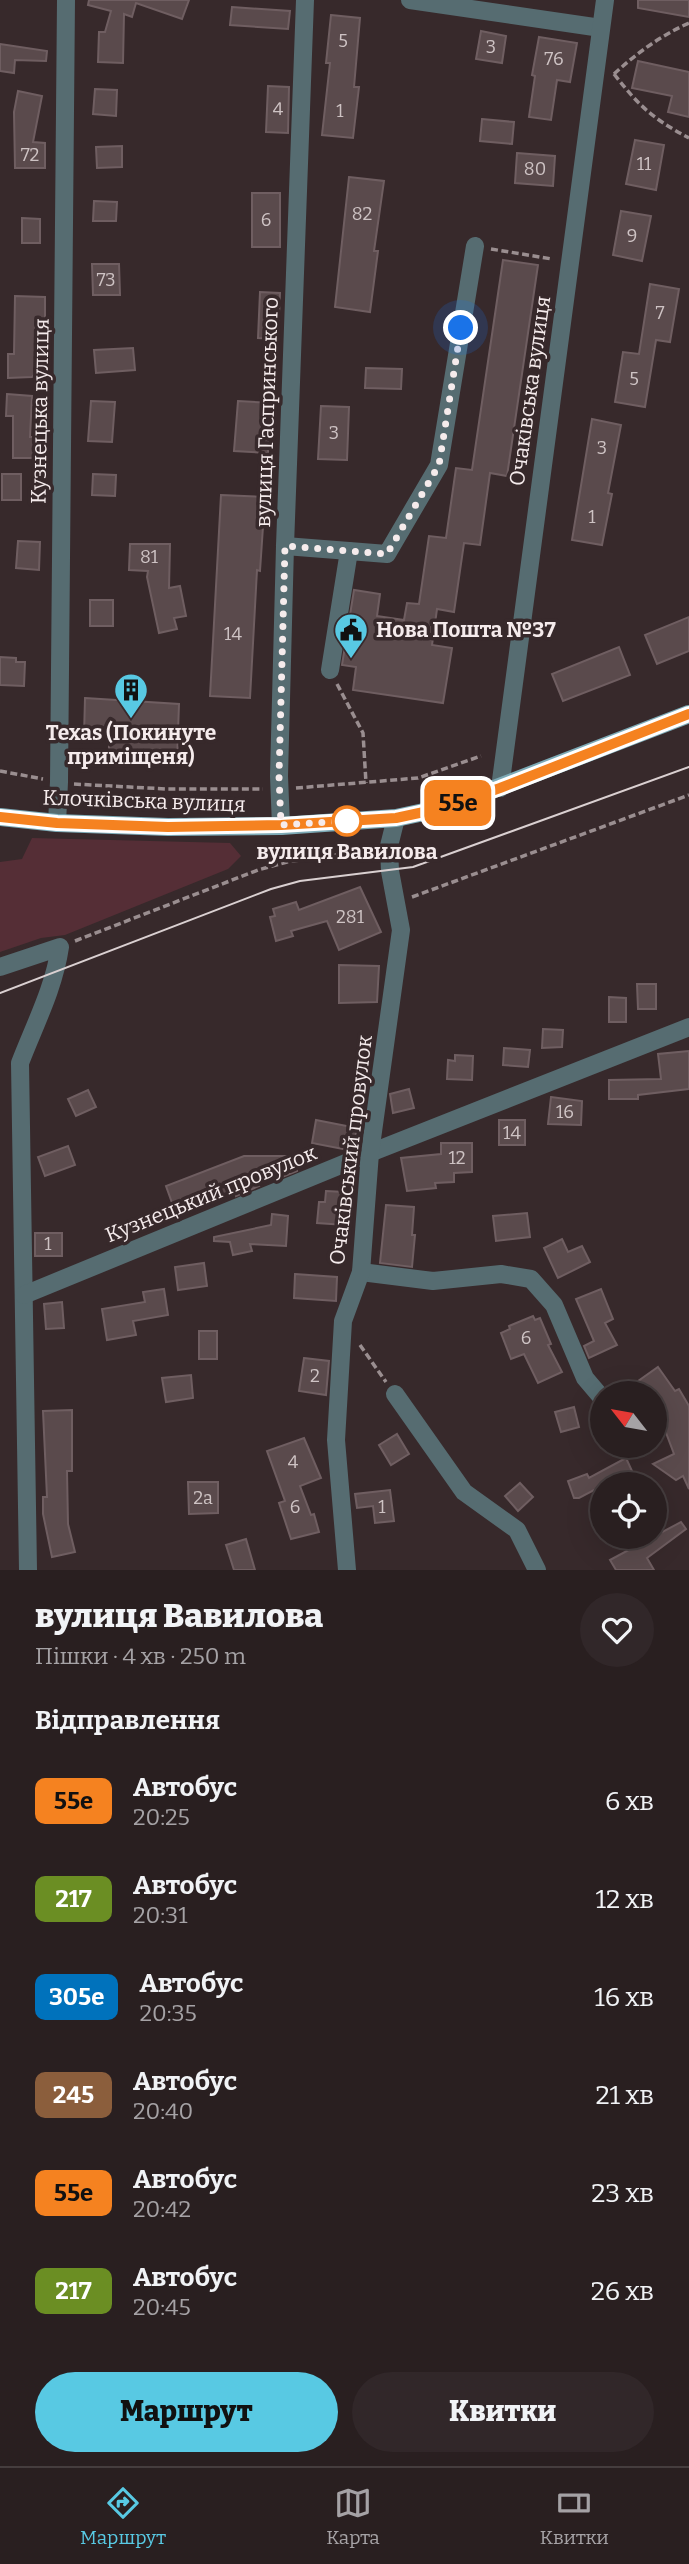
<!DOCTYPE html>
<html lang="uk">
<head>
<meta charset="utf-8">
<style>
	:root { --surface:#291f20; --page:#312729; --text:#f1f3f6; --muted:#a5a2a5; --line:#453d3e; --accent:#58c9e3 }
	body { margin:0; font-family:Bitter,serif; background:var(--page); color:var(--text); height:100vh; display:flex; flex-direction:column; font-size:26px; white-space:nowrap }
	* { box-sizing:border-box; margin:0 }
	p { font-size:23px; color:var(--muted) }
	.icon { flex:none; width:38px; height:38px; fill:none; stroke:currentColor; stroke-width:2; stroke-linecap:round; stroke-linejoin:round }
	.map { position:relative; height:1570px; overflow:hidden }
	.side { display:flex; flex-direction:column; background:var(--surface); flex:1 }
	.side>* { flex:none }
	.badge { padding:0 14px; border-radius:10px; font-size:24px; line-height:46px }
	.needle { width:46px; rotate:301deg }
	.fabs { position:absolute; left:590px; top:1381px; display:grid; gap:14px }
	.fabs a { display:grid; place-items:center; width:77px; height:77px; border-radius:50%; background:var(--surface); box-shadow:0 7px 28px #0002,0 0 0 2px var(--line); font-size:35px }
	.you { position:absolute; width:35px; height:35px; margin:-18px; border:5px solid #fff; border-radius:50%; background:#1a73e8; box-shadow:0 0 0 10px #1a73e833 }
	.map>.badge { position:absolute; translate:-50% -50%; box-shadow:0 0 0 4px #fff }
	h2 { padding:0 35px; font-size:26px; line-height:63px }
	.round { display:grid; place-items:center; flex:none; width:74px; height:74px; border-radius:37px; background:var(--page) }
	.overview { display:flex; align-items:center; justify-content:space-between; height:119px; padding:0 35px }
	h1 { font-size:33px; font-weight:800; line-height:52px }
	.primary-button { display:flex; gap:14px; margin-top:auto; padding:14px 35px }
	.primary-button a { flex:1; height:80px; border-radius:42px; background:var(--accent); color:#111; font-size:28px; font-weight:800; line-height:80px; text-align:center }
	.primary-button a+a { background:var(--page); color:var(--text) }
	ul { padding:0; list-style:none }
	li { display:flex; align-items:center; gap:21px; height:98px; padding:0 35px }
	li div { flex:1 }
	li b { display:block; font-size:26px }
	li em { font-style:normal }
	li .badge { min-width:77px; font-weight:700; text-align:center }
	.menu { display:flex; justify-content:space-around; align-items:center; height:98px; border-top:2px solid var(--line); background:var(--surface); font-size:19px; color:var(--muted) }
	.menu a { display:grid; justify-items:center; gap:4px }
	.menu .active { color:var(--accent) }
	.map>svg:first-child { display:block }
	.green { fill:#552e36 }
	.building { fill:#5a4a4c; stroke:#6f5e61; stroke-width:2 }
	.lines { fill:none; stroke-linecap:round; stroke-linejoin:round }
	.path { stroke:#9a8e90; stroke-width:3.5; stroke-dasharray:7 3.5; stroke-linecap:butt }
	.minor { stroke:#566c71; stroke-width:18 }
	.major { stroke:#7ca9b5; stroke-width:18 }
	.tram { stroke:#dad0d1; stroke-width:2 }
	.line-casing { stroke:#fff; stroke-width:16 }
	.line { stroke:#f58220; stroke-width:10 }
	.walk { stroke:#f5ebec; stroke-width:7; stroke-dasharray:0 12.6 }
	.stop-dot { fill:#fff; stroke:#f58220; stroke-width:3.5 }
	.labels { text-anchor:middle; stroke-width:7; stroke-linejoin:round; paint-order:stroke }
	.number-label { font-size:18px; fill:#cec3c4 }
	.street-label { font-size:21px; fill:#f5ebec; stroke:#37292b }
	.poi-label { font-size:21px; font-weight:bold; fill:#f5ebec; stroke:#37292b; text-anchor:start }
	.stop-label { font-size:21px; font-weight:bold; fill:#f5ebec; stroke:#37292b }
</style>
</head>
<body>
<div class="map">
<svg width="689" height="1570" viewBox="0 0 689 1570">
	<rect width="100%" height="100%" fill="#37292b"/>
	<path class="green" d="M32,838L230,843L241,856L228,869L65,935L41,938L0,952V862L22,859Z"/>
	<g class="building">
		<path d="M89,0H189L182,19L136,3L132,17L124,14L123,63L98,62L99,32H105L111,11L88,5Z"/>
		<path d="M638,0H689V17L638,8Z"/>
		<path d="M232,7L290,11L288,29L230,25Z"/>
		<path d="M331,15L360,18L354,87H359L353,138L322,135L330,63H326Z"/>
		<path d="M481,31L506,36L502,63L476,59Z"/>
		<path d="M539,37L577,43L570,82L557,80L551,120L529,117L535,76L532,75Z"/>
		<path d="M0,44L47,51L46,61L15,60L14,73L0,71Z"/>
		<path d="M638,61L689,72V117L668,112L672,96L632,88Z"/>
		<path d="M268,86L289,87L288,133L266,132Z"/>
		<path d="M95,89L117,90L116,116L93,114Z"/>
		<path d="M18,91L42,96L33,142L45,143V168H15L14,112Z"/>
		<path d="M482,119L514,122L512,144L480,141Z"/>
		<path d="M635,140L664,145L656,190L626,184Z"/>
		<path d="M122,146V167L97,168L96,147Z"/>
		<path d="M517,153L555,156L553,186L515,183Z"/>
		<path d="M349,177L384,181L374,251H378L370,312L335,307Z"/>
		<rect x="252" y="193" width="28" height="54"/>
		<path d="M94,201L117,202L116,221H93Z"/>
		<path d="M621,211L651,216L642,261L613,255Z"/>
		<path d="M22,218L40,219V243H22Z"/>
		<path d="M503,260L538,265L507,476L490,473L480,545L464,543L454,612L437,609L432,645L452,648L443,703L353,690L356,667L342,665L354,590L380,594L377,616L404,620L407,603L419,604L429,536L446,538L456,468L472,470Z"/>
		<path d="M92,264H119L120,295H93Z"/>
		<path d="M650,284L679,289L670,342L656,340L645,407L615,402L623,352L639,354Z"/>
		<path d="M260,292L280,293L278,339L258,338Z"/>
		<path d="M15,296L45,297V321H35V374L32,377L8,378V354H14Z"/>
		<path d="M133,348L135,370L96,373L94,350Z"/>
		<path d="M366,368L402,369L401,389L365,388Z"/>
		<path d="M7,394L32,396L30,437H37V458H13V416H6Z"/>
		<path d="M91,401L115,402L112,442L88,441Z"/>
		<path d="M238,401L271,403L268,453L234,451Z"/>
		<path d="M321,406L349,407L347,460L318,459Z"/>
		<path d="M592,419L621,425L608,493L612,494L602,545L572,540Z"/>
		<rect x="2" y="474" width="19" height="26"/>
		<path d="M93,474L116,475L115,496L92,495Z"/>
		<path d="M221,495L265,497L260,571L257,570L250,698L210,696Z"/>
		<path d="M18,541L40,542L39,570L16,568Z"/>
		<path d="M130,544H170L169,588L180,586L186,616L174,618L177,629L159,633L147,577L148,571L129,570Z"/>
		<rect x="90" y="600" width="23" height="26"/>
		<path d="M689,617V651L657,664L645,635Z"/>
		<path d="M619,647L630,675L563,701L552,674Z"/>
		<path d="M0,657L16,658V662H25L24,686L0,685Z"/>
		<path d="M85,698L179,704L177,761L109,756V737L84,736Z"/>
		<path d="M360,887L381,932L339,950L327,921L291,931L293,936L276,941L270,917L275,916L273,909L296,902L299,910Z"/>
		<path d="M339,965L379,966L377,1002L339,1003Z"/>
		<path d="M637,984H656V1009H638Z"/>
		<path d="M609,997L626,998V1022H609Z"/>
		<path d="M543,1029L563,1030L562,1047L542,1048Z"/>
		<path d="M504,1048L530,1050L528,1067L503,1065Z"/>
		<path d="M689,1051V1089L638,1095V1099H609V1080L661,1079L658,1054Z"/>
		<path d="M455,1055L473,1056L472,1080L447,1079L448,1060L455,1061Z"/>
		<path d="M409,1089L414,1108L393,1113L390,1094Z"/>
		<path d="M88,1090L96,1107L76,1116L68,1099Z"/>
		<path d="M551,1097L582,1101L581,1125L548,1124Z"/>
		<path d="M316,1120L357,1128L353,1148L348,1150L312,1143Z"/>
		<rect x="499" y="1120" width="26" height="25"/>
		<path d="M441,1143H472V1172L454,1173V1182L435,1183L436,1188L407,1191L401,1158L441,1154Z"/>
		<path d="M68,1146L75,1165L45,1176L38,1157Z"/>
		<path d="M244,1156H297V1171L277,1179H256L259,1186L236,1196L235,1192L176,1214L166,1186Z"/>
		<path d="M326,1191L344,1192L343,1204L347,1205L345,1225L317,1223L319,1202H325Z"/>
		<path d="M386,1205L414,1207L412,1235H415L412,1267L380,1263Z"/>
		<path d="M527,1213L530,1237L496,1241L493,1216Z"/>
		<path d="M272,1214L288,1216L286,1246L250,1244L252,1251L233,1255L230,1242L214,1241V1237L271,1225Z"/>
		<rect x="35" y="1233" width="27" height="23"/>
		<path d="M562,1239L568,1252L582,1246L590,1262L558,1278L544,1248Z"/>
		<path d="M204,1263L207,1286L178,1290L175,1267Z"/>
		<path d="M295,1274L337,1277L336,1301L294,1298Z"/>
		<path d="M164,1289L168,1315L133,1321L136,1335L107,1340L102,1309L145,1302L143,1292Z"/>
		<path d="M601,1289L613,1319L605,1323L617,1345L589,1358L584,1346L594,1341L576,1299Z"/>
		<path d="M62,1302L64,1328L46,1329L44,1304Z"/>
		<path d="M533,1316L535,1320L540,1318L551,1344L548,1345L562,1372L538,1383L524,1354L511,1359L501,1333L510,1329L509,1326Z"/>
		<rect x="199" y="1331" width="18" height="28"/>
		<path d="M304,1358L329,1361L326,1395L299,1391Z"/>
		<path d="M658,1367L675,1391L679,1389L689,1406V1489L683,1476L676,1480L653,1464L674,1454L660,1417L654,1420V1393H641L634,1384Z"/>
		<path d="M191,1375L193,1398L166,1402L162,1378Z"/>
		<path d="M574,1407L579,1427L561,1432L555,1412Z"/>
		<path d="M72,1410V1471H67L68,1524L75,1552L52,1557L43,1514V1497H47L43,1411Z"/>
		<path d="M397,1434L409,1454L391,1465L379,1445Z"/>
		<path d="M304,1438L321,1478L300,1486L311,1515L314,1514L319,1532L291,1539L279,1503L285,1501L267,1451Z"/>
		<path d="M626,1458L632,1471L602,1484V1486L579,1498H574L568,1481L587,1474L589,1478Z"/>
		<path d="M188,1482H218V1513L189,1514Z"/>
		<path d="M520,1483L533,1497L518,1511L505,1496Z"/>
		<path d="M390,1490L394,1521L375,1523L373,1506L357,1508L355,1494Z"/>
		<path d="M681,1522L686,1529L647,1558L654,1570H616L610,1560Z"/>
		<path d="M246,1539L255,1570H234L226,1545Z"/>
	</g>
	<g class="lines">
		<g class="path">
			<path d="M614,74C639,106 653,119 689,138"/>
			<path d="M614,74C637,53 660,36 689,23"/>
			<path d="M491,249L552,259"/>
			<path d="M337,684L363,733L366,783"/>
			<path d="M0,771L43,779"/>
			<path d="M74,784L166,789H263"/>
			<path d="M296,788L418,778L481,756"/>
			<path d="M412,897L689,795"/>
			<path d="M75,941L258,870L287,862L374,849"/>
			<path d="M360,1345L386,1382"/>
		</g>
		<g class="minor">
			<path d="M410,0L601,28"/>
			<path d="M285,546L349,551"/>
			<path d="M330,670L349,551L387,554L439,465L475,246"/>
			<path d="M500,788L605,0"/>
			<path d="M57,823L59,782L66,0"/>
			<path d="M281,826L279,776L285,546L305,0"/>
			<path d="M0,967L60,947C54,988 35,1024 20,1063L28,1570"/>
			<path d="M361,1272L433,1281L501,1274L531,1279L554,1305L585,1378L602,1398"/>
			<path d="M24,1295L370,1153L689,1027"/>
			<path d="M395,1394L464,1492L517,1530L537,1570"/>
			<path d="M347,1570L336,1440L343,1321L361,1272L370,1153L401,930L390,871L389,846L396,818"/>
		</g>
		<path class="major" d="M0,817L57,823L168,827L281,826L396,818L447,807L689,714"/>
		<path class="tram" d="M0,993L271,889L300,881L413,867L689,767"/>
	</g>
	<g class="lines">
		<g class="line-casing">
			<path id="line" d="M0,817L57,823L168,827L281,825L396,818L447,807L500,788L689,714"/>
		</g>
		<use href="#line" class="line"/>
		<path class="walk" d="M347,821L281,825L279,776L285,546L387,554L439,465L461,328"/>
	</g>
	<defs>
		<g id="civic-pin" transform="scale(1.75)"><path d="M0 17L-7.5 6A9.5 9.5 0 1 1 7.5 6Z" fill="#58c9e3" stroke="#37292b"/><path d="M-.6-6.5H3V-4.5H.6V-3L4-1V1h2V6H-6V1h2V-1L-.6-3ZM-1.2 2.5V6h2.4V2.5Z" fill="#111"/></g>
		<g id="building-pin" transform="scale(1.75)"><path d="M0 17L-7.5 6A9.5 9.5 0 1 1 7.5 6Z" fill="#58c9e3" stroke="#37292b"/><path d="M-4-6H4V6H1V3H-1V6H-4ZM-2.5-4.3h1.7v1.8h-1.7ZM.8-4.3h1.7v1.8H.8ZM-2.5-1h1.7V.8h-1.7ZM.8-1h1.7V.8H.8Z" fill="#111"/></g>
	</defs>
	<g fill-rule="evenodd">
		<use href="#civic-pin" x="351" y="630"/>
		<use href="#building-pin" x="131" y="690"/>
	</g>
	<circle class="stop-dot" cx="347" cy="821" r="14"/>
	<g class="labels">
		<g class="number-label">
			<text x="343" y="47">5</text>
			<text x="491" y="53">3</text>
			<text x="554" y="65">76</text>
			<text x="278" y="115">4</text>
			<text x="340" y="117">1</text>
			<text x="30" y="161">72</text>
			<text x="644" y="170">11</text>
			<text x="535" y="175">80</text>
			<text x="362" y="220">82</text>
			<text x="266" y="226">6</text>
			<text x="632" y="242">9</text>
			<text x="106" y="286">73</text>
			<text x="660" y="319">7</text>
			<text x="634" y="385">5</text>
			<text x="334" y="439">3</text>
			<text x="602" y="454">3</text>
			<text x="592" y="523">1</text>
			<text x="149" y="563">81</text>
			<text x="233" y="640">14</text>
			<text x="350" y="923">281</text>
			<text x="565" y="1118">16</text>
			<text x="512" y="1139">14</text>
			<text x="457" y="1164">12</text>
			<text x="48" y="1250">1</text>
			<text x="526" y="1344">6</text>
			<text x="315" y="1382">2</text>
			<text x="293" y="1468">4</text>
			<text x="203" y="1504">2а</text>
			<text x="295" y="1513">6</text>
			<text x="382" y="1513">1</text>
		</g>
		<g class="street-label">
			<text transform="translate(530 391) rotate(-82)" y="7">Очаківська вулиця</text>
			<text transform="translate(40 411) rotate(-89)" y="7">Кузнецька вулиця</text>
			<text transform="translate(267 412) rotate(-88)" y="7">вулиця Гаспринського</text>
			<text transform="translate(144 801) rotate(2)" y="7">Клочківська вулиця</text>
			<text transform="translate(351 1150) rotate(-83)" y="7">Очаківський провулок</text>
			<text transform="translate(211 1194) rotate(-22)" y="7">Кузнецький провулок</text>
		</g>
		<g class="poi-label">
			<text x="376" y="637">Нова Пошта №37</text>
			<text x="131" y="740" text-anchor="middle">Texas (Покинуте<tspan x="131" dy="24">приміщеня)</tspan></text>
		</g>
		<g class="stop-label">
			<text x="347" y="859">вулиця Вавилова</text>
		</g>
	</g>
</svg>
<div class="fabs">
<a><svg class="needle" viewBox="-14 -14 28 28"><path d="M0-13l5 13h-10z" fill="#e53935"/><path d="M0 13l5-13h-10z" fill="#a5a2a5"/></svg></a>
<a><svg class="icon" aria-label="locate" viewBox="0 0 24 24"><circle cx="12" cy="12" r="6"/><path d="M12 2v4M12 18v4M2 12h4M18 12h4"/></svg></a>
</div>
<div class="you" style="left:461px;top:328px"></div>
<b class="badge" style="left:458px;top:803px;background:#f58220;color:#111">55е</b>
</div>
<section class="side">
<div class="overview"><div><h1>вулиця Вавилова</h1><p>Пішки · 4 хв · 250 m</p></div><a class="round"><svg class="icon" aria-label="heart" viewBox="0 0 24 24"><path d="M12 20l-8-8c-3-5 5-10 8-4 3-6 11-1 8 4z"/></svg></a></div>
<h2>Відправлення</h2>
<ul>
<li><span class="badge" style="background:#f58220;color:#111">55е</span><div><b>Автобус</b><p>20:25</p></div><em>6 хв</em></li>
<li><span class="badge" style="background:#6b8e23;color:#fff">217</span><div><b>Автобус</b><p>20:31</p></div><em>12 хв</em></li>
<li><span class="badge" style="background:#0072bc;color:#fff">305e</span><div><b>Автобус</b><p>20:35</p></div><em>16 хв</em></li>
<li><span class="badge" style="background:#8b5e3c;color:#fff">245</span><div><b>Автобус</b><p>20:40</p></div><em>21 хв</em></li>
<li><span class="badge" style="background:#f58220;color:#111">55е</span><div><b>Автобус</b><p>20:42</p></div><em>23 хв</em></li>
<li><span class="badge" style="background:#6b8e23;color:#fff">217</span><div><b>Автобус</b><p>20:45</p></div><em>26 хв</em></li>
</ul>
<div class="primary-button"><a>Маршрут</a><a>Квитки</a></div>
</section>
<nav class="menu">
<a class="active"><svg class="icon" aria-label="directions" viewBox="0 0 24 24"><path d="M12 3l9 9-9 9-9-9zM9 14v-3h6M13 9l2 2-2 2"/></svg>Маршрут</a>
<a><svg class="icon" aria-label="map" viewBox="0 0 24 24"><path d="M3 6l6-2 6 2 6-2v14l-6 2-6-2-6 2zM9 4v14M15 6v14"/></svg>Карта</a>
<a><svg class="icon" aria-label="tickets" viewBox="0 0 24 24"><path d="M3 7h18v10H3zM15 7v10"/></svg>Квитки</a>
</nav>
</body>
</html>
